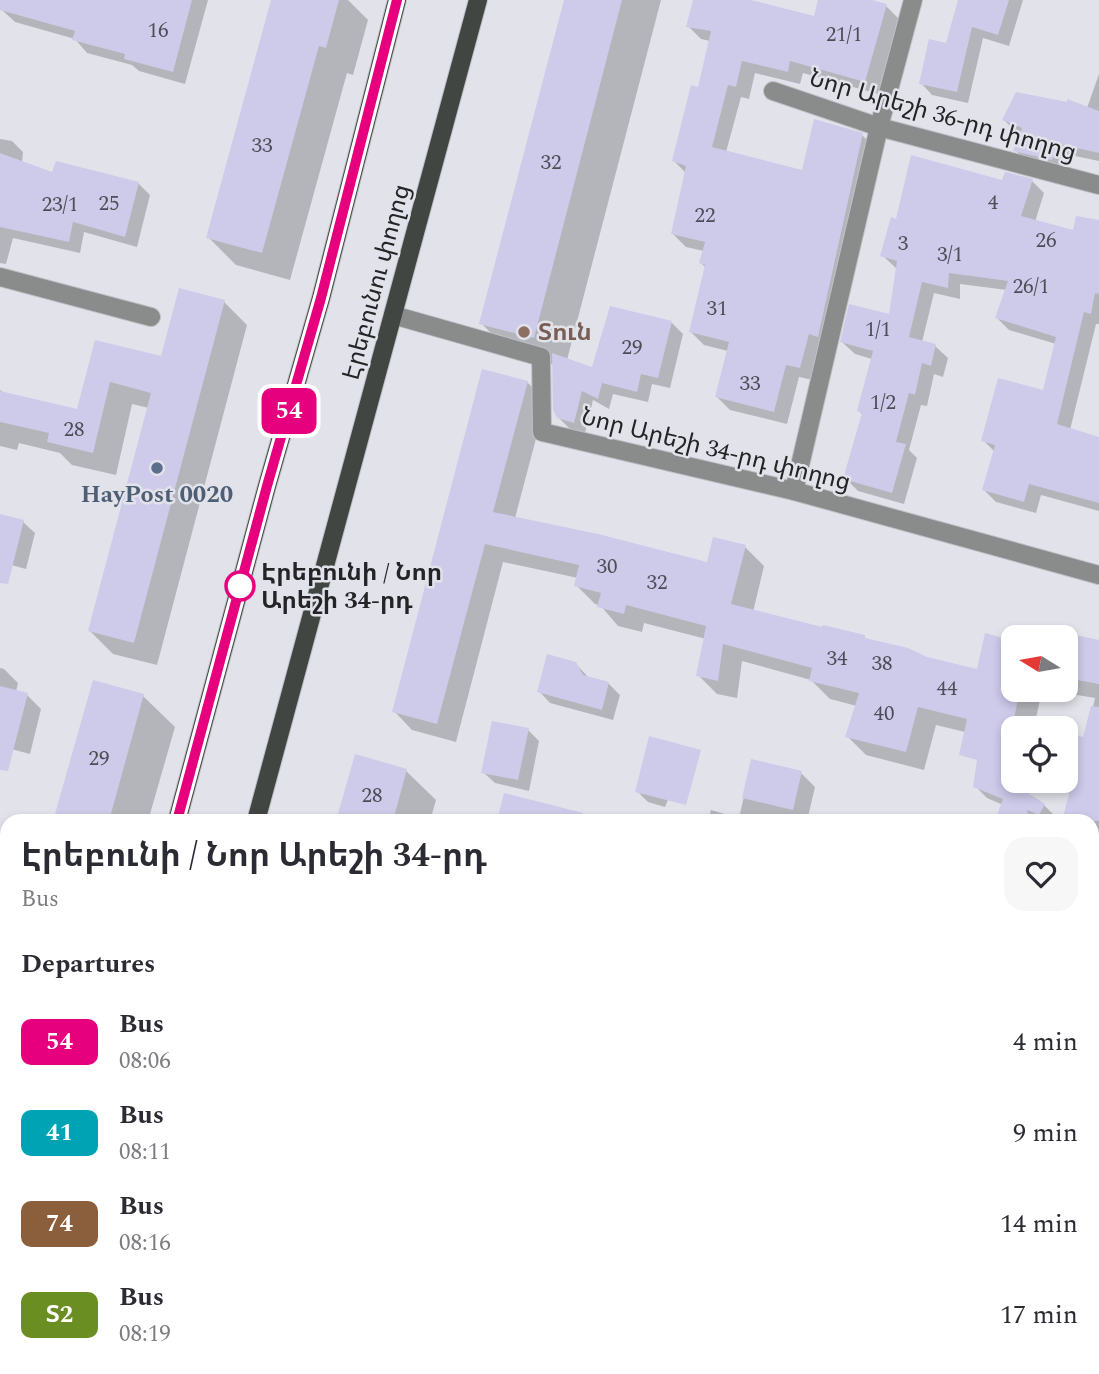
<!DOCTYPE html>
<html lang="en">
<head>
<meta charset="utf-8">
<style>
	:root { --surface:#fff; --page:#f7f7f7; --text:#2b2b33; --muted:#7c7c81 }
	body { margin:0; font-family:Spectral,"Noto Sans Armenian",serif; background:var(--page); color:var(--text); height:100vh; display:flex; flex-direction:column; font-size:26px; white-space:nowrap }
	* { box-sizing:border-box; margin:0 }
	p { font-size:23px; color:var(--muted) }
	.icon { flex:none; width:38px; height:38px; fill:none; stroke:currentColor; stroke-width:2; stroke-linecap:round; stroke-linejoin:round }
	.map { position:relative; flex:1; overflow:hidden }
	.details { position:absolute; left:0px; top:814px; width:1099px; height:562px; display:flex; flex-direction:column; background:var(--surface); border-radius:21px 21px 0 0; box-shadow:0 4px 10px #0003 }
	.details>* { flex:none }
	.badge { padding:0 14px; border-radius:10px; font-size:24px; line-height:46px }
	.needle { width:46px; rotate:281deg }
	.fabs { position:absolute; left:1001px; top:625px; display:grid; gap:14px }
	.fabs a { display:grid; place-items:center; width:77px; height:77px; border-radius:14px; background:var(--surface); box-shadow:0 4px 10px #0003; font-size:35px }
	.map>.badge { position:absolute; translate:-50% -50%; box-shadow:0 0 0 4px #fff }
	h2 { padding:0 21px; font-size:26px; line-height:63px }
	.round { display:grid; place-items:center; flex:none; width:74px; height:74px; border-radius:21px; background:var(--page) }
	.head { display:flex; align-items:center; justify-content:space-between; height:119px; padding:0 21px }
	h1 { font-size:33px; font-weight:700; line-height:52px }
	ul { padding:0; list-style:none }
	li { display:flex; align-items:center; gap:21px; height:91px; padding:0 21px }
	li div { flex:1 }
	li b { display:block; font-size:26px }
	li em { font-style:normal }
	li .badge { min-width:77px; font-weight:700; text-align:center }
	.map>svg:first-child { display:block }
	.shadow { fill:#0003 }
	.building { fill:#cdcaea }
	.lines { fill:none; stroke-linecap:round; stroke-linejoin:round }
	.minor-casing { stroke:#c0c0c7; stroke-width:20 }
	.primary-casing { stroke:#c0c0c7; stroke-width:20 }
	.minor { stroke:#898c8a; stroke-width:18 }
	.primary { stroke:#414643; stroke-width:18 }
	.line-casing { stroke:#fff; stroke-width:16 }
	.line { stroke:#e6007e; stroke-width:10 }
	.education-dot { fill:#8d6e63; stroke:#e2e2ea; stroke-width:2.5 }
	.service-dot { fill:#5c6f8a; stroke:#e2e2ea; stroke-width:2.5 }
	.stop-dot { fill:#fff; stroke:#e6007e; stroke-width:3.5 }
	.labels { text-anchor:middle; stroke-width:5; stroke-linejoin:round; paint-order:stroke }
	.number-label { font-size:21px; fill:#4e4d57 }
	.street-label { font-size:24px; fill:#242326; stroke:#e2e2ea }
	.education-label { font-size:24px; font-weight:bold; fill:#785e54; stroke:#e2e2ea; text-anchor:start }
	.service-label { font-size:24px; font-weight:bold; fill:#4e5e75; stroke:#e2e2ea }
	.stop-label { font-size:24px; font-weight:bold; fill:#242326; stroke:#e2e2ea; text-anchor:start }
</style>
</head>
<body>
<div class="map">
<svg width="1099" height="1374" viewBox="0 0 1099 1374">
	<rect width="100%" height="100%" fill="#e2e2ea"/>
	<g class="shadow">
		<path d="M5,0H208L185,84L139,71L132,65L87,53L75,39L15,22L2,10Z"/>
		<path d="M273,0H348L368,20L353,75L347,73L290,280L236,265L208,237Z"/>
		<path d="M566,0H661L567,360L594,369L672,323L683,334L670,388L652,384L648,402L613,394L609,409L593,400L585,433L570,429L558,417L554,365L512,354L481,323Z"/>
		<path d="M695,0H744L815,18L842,0H865L886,6L899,19L878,94L803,73L800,84L755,73L749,99L741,97L726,152L804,172L862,135L875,148L813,380L799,377L787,424L730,410L717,397L728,351L704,345L691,332L706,268L701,263L704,251L686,247L673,234L686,173L674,161L699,89L710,41L701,39L688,26Z"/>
		<path d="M960,0H1023L1009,46L983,38L968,103L932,95L921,83L947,45Z"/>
		<path d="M1099,74V161L1070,155L1064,170L1027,161L1015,150L1022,134L1015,131L1004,120L1087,108Z"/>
		<path d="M0,139L12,141L23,152L22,163L53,175L138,183L150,195L137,247L84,232L80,253L13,238L6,264L0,263Z"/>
		<path d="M1032,181L1044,193L1035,222L1075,232L1099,222V324H1096L1070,430L1099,438V511L1041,495L1036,513L996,502L984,490L995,452L983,440L1044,392L1056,344L1009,330L997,318L1007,290L960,284V299L934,293L922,342L935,346L948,358L943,377L934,374L927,406L921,405L909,450L917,458L904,504L858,491L845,478L863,415L859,411L872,359L855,354L842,342L891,317L897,269L882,255L897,221L1003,182Z"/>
		<path d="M224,302L247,325L157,665L113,654L90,631L149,408L132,404L116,475L72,465L60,453L19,443L17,450L0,446V390L7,395L78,411L96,342L162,358Z"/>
		<path d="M527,382L546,401L515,518L708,565L745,547L764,566L753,612L864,637L868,640L926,659L978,671L986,635L1013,642V690H1042L1034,728H1013V757L984,751L965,732L936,725L924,770L866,755L847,736L857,706L830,699L811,680L742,661L737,698L717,694L698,675L706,639L644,623L642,632L618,626L600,605L595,604L576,585L578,578L503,562L456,742L412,730L394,711Z"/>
		<path d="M0,516L23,522L35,533L26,569L0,562Z"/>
		<path d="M1041,628L1081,638L1099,656L1095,683L1098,684L1099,681V959L1092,958V821L1076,775L1066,765L1076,737L1086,740L1095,698L1047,690H1066V637H1039Z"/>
		<path d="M575,663L589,678L609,684L620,695L613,720L550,703L539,691Z"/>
		<path d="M0,668L4,669L18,683L16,692L27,695L41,709L30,754L0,746Z"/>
		<path d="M143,696L175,727L148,821H55Z"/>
		<path d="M528,730L539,741L529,791L495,783L483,772Z"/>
		<path d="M686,756L665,807L648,802L637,791Z"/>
		<path d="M752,761L801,773L815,787L807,821H708L711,810L739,818Z"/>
		<path d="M406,771L436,800L430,821H338Z"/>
		<path d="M1013,774V780L1024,781L1029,796L1044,805L1056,817L1053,821H997L1003,805L987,798L975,786L1010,784Z"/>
		<path d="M7,990V1016L1,1011Z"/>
		<path d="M0,1063L7,1065V1336L0,1362Z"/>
		<path d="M1092,1295L1099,1296V1328L1092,1322Z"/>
		<path d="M187,1368H286L285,1374H185Z"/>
		<path d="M383,1368H501L509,1374H382Z"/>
		<path d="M779,1368H847L845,1374H784Z"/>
		<path d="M905,1368H1003L1006,1371L1005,1374H904Z"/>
	</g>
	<g class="building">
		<path d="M0,0H192L173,72L124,59L125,54L72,40L75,31L0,10Z"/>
		<path d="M271,0H339L326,48L319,46L262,253L206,238Z"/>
		<path d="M564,0H622L534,338L479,324Z"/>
		<path d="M693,0H751L814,16L818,0H872L887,4L865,82L790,61L788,72L742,61L736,87L728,85L712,147L802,170L814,119L863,133L818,337L809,334L800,368L786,365L774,412L715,397L729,342L689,332L705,265L699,263L705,242L671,234L686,166L672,161L691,85L698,87L711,31L686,27Z"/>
		<path d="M958,0H1009L998,35L972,27L957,92L919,84L929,39L946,43Z"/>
		<path d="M1016,92L1067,102V99L1099,111V153L1058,144L1052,160L1013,151L1022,128L1002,120Z"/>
		<path d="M0,153L52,172L56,161L139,182L125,237L73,222L69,242L0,227Z"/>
		<path d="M911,155L1002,180L1005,172L1033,179L1021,216L1073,230L1076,216L1099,220V294L1095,293L1091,314L1084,312L1057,424L1099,437V503L1029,484L1024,502L982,490L995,445L981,441L998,378L1043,390L1056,337L995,318L1008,281L949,273L948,288L922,282L909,337L936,344L931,366L922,363L915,395L909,393L896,442L906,444L892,493L843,479L862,413L857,411L873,351L840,342L849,304L889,314L897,261L880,256L891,217L896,219Z"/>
		<path d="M179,288L225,300L134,643L88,631L151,393L110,382L93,453L47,442L49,433L0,422V391L77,409L95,340L161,356Z"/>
		<path d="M610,306L672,321L658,378L641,374L637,392L602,383L598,399L582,391L574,423L557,418L553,410L552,353L592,367Z"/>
		<path d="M482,369L528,381L493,512L598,534L707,562L713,537L746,545L731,604L822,627L823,625L865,635V638L908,648L927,657L977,669L985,633L1013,641V690H1020L1002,776L1009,781L1013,768V780H1017L1020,788L1045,804L1039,815L1027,810L1030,821H995L1003,799L973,787L977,760L959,755L967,719L918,707L906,752L845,737L859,693L809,681L812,668L723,644L718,681L696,676L706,626L626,605L624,614L597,607L601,593L574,586L579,565L485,544L437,724L392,712Z"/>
		<path d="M0,514L24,520L8,584L0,583Z"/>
		<path d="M1066,633L1099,640V684L1066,678Z"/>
		<path d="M547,654L576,662L583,675L609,682L602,710L537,692Z"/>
		<path d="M93,680L144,694L109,821H53Z"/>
		<path d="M0,686L28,693L8,771L0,770Z"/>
		<path d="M1091,706L1099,707V821H1062L1076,767L1066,765V756L1075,735L1083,737Z"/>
		<path d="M492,721L529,728L518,780L481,773Z"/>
		<path d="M649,736L701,750L686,805L635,792Z"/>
		<path d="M355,754L407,769L393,821H336Z"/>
		<path d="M751,759L802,771L793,810L742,798Z"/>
		<path d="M504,793L583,813L582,821H497Z"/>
	</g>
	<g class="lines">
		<g class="minor-casing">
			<g id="minor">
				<path d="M773,91L879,127L1099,185"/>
				<path d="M0,277L151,317"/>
				<path d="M393,315L541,357L542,432L794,491L1099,575"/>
				<path d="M794,491L879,127L913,0"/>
				<path d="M1092,1096L1099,1098"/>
				<path d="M1092,1202L1099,1175"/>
				<path d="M723,1368L740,1374"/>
				<path d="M1048,1374L1049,1368"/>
			</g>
		</g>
		<g class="primary-casing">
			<g id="primary">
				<path d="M177,821L267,486L321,298L397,0"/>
				<path d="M256,821L478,0"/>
				<path d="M29,1374L31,1368"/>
				<path d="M107,1374L108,1368"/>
			</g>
		</g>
		<use href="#minor" class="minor"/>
		<use href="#primary" class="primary"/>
	</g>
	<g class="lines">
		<g class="line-casing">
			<path id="line" d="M177,821L267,486L321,298L397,0"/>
		</g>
		<use href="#line" class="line"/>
	</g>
	<circle class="education-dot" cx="524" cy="332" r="7"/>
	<circle class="service-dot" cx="157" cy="468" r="7"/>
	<circle class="stop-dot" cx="240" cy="586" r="14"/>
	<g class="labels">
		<g class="number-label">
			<text x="158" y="37">16</text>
			<text x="844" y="41">21/1</text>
			<text x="262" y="152">33</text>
			<text x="551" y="169">32</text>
			<text x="993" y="209">4</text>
			<text x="109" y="210">25</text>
			<text x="60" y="211">23/1</text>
			<text x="705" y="222">22</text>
			<text x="1046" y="247">26</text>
			<text x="903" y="250">3</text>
			<text x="950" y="261">3/1</text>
			<text x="1031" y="293">26/1</text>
			<text x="717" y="315">31</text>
			<text x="878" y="336">1/1</text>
			<text x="632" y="354">29</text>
			<text x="750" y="390">33</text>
			<text x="883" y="409">1/2</text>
			<text x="74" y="436">28</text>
			<text x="607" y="573">30</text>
			<text x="657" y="589">32</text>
			<text x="837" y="665">34</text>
			<text x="882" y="670">38</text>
			<text x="947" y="695">44</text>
			<text x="884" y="720">40</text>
			<text x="99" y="765">29</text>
			<text x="372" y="802">28</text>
		</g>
		<g class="street-label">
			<text transform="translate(943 115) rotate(16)" y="8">Նոր Արեշի 36-րդ փողոց</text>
			<text transform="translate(376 282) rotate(-75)" y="8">Էրեբունու փողոց</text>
			<text transform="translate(716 449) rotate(14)" y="8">Նոր Արեշի 34-րդ փողոց</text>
		</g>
		<g class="education-label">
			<text x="538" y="340">Տուն</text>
		</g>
		<g class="service-label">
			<text x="157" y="502">HayPost 0020</text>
		</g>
		<g class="stop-label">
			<text x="261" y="580">Էրեբունի / Նոր<tspan x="261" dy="28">Արեշի 34-րդ</tspan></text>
		</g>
	</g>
</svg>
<div class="fabs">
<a><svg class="needle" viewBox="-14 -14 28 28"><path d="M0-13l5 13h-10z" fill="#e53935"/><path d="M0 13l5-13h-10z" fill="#7c7c81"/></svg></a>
<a><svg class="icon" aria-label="locate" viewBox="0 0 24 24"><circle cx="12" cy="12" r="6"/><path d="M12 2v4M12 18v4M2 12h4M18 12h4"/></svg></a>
</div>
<b class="badge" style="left:289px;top:411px;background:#e6007e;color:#fff">54</b>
<section class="details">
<div class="head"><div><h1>Էրեբունի / Նոր Արեշի 34-րդ</h1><p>Bus</p></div><a class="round"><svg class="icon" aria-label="heart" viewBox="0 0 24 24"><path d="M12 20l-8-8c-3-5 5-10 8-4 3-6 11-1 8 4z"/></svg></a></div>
<h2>Departures</h2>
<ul>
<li><span class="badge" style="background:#e6007e;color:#fff">54</span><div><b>Bus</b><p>08:06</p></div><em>4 min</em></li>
<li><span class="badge" style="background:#00a3b4;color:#fff">41</span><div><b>Bus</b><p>08:11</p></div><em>9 min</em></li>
<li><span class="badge" style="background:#8b5e3c;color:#fff">74</span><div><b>Bus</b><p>08:16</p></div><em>14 min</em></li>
<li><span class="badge" style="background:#6b8e23;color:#fff">Տ2</span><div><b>Bus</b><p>08:19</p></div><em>17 min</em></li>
</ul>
</section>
</div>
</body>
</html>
